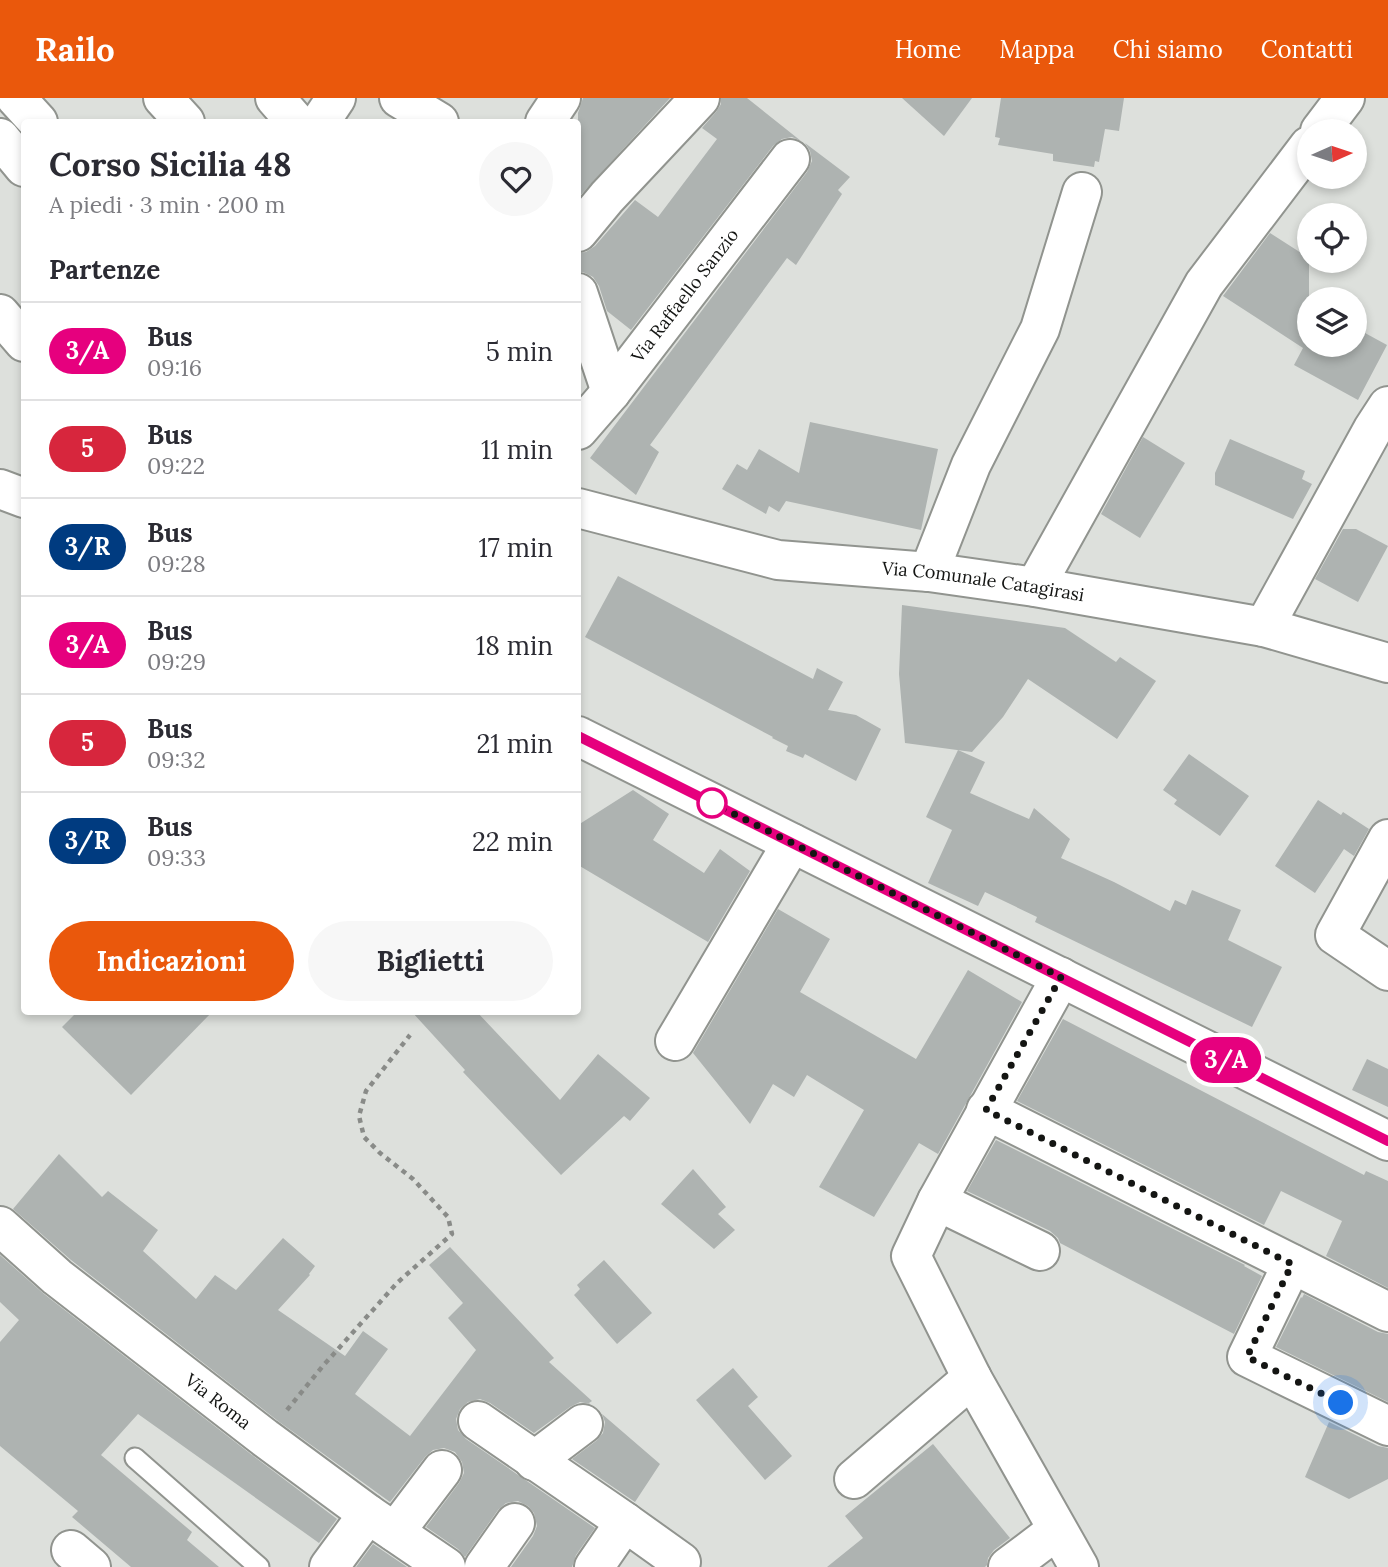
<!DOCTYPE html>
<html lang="it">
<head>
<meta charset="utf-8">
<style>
	:root { --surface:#fff; --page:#f7f7f7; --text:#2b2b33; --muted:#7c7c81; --line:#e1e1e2; --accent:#ea580c }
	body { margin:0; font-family:Lora,serif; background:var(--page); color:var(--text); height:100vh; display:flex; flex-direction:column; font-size:26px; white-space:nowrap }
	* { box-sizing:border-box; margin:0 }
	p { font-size:23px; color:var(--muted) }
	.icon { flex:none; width:38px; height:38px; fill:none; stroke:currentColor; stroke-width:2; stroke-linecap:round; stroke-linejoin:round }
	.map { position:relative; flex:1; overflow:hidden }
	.panel { position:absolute; left:21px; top:21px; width:560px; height:896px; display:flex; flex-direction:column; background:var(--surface); border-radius:7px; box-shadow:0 4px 10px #0003 }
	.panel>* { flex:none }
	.badge { padding:0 14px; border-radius:23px; font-size:24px; line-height:46px }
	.needle { width:46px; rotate:87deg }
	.buttons { position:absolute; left:1297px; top:21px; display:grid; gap:14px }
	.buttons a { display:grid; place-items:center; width:70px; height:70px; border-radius:50%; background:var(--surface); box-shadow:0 4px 10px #0003; font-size:35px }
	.you { position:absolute; width:35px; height:35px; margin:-18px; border:5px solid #fff; border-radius:50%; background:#1a73e8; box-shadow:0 0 0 10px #1a73e833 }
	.map>.badge { position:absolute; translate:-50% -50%; box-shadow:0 0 0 4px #fff }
	h2 { padding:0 28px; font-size:26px; line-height:63px }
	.round { display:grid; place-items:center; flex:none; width:74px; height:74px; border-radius:37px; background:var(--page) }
	.headline { display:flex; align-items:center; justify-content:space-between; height:119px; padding:0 28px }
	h1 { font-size:33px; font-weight:700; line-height:52px }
	.button { display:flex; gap:14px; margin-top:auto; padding:14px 28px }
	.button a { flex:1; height:80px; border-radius:42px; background:var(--accent); color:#fff; font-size:28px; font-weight:700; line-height:80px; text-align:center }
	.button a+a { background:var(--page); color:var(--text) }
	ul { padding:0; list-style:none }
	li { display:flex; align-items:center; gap:21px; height:98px; padding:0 28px; border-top:2px solid var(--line) }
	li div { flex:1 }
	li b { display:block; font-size:26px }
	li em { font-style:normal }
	li .badge { min-width:77px; font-weight:700; text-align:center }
	header { display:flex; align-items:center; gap:42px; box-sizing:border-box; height:98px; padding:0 35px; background:var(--accent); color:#fff }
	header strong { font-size:33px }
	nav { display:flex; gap:38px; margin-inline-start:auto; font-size:24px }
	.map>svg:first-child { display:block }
	.building { fill:#aeb3b1 }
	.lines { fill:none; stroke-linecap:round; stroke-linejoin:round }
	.service-casing { stroke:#91948f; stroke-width:23 }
	.minor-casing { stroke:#91948f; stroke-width:42 }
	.tertiary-casing { stroke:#91948f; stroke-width:42 }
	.path { stroke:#898b88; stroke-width:4.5; stroke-dasharray:5 5; stroke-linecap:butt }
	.service { stroke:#fff; stroke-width:19 }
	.minor { stroke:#fff; stroke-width:38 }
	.tertiary { stroke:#fff; stroke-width:38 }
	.line-casing { stroke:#fff; stroke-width:16 }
	.line { stroke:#e6007e; stroke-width:10 }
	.walk { stroke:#141513; stroke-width:7; stroke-dasharray:0 12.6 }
	.stop-dot { fill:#fff; stroke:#e6007e; stroke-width:3.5 }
	.labels { text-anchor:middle; stroke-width:5; stroke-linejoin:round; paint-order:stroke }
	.street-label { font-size:18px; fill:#141513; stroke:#eaede9 }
</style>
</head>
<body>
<header>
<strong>Railo</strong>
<nav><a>Home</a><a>Mappa</a><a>Chi siamo</a><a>Contatti</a></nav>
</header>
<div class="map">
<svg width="1388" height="1469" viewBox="0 0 1388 1469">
	<rect width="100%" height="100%" fill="#dde0dc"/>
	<g class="building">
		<path d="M583,0H670L578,100V15Z"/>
		<path d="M721,0H747L801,43L792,39L782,41L773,48L631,232L607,213L599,188L593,179L583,174H578V155L586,154L595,148L635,102L658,119L717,41L702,30L716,14L721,6Z"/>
		<path d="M902,0H972L944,38Z"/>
		<path d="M1001,0H1124L1119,33L1105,31L1099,64L1095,63L1094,69L1053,63V56L998,47L1000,40L995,39Z"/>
		<path d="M805,45L850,79L838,92L842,96L796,167L787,160L650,347L659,354L636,397L590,360L807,74L812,63L810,53Z"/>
		<path d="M1270,135L1309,160V247H1354V229L1387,247L1358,302L1294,267L1303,250L1223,198Z"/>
		<path d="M810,324L938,351L921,432L786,403L779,414L769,408L766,416L722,391L737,366L747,372L759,351L799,375Z"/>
		<path d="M1143,339L1185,365L1140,440L1101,416Z"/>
		<path d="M1230,341L1305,373L1302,381L1312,386L1293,421L1215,387V375Z"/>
		<path d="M1343,431H1356L1388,448L1358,504L1315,481Z"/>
		<path d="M618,478L813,581L817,570L843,584L828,612L856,617L881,631L856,683L805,656L803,660L786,653L788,648L772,640L773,639L585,539Z"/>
		<path d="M902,507L1065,530L1116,564L1120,559L1156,583L1117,641L1028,581L1003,619L972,654L905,645L899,576Z"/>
		<path d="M958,652L985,664L970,695L1029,721L1034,710L1070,741L1061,760L1114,784L1170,813L1175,802L1186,807L1192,792L1241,812L1228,842L1282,869L1252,929L1035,824L1037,819L985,794L978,808L928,785L952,732L926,719Z"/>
		<path d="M1189,656L1249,698L1220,738L1174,706L1177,702L1163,692Z"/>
		<path d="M633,692L669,716L653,742L704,775L720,751L750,773L708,844L578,767V727Z"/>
		<path d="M1318,702L1341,717L1343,714L1369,731L1354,758L1344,751L1315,795L1275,768Z"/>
		<path d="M778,811L830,841L800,894L916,961L968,872L1022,904L938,1056L919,1045L874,1119L819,1089L864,1012L807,977L794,999L773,986L750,1026L693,955Z"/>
		<path d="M77,914H212L131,997L62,929Z"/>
		<path d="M412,914H477L560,1002L598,956L650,1000L630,1023L624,1018L561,1077L463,974L465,972Z"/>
		<path d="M1063,921L1364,1077L1366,1073L1388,1083V1190L1326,1158L1342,1123L1281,1093L1264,1127L1017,1003Z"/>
		<path d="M1367,961L1388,971V1009L1352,992Z"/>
		<path d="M996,1042L1245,1167L1244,1168L1262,1178L1234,1236L1060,1145L1058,1140L1050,1133L967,1093Z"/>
		<path d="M59,1056L102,1099L108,1093L158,1132L143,1153L196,1201L215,1177L236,1192L283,1140L315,1168L309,1176L310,1177L278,1212L345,1258L363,1233L388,1251L355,1296L410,1338L476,1252L448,1220L463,1205L429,1167L450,1149L554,1260L549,1264L592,1303L589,1305L590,1306L580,1304L570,1309L534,1335L490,1305L480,1301L468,1304L460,1311L456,1321L458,1332L466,1341L595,1430L576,1457L572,1469H511L533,1438L537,1428L534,1415L528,1408L518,1403L506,1405L498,1412L465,1459L458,1451L426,1429L459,1385L464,1375L462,1364L455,1354L444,1350L433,1352L425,1359L390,1404L278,1323L71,1162L13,1111Z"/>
		<path d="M693,1071L726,1109L718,1116L735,1132L714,1151L661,1106Z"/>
		<path d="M0,1157L44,1196L252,1357L337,1421L319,1445L138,1316L101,1357L192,1434L187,1442L219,1469H131L72,1419L78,1413L0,1348V1244L19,1222L0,1204Z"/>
		<path d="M604,1162L652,1215L617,1246L574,1197L580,1191L577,1187Z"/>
		<path d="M1304,1196L1378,1234L1388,1236V1304L1276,1249L1301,1199L1302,1200Z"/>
		<path d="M733,1270L758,1299L748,1308L792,1358L765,1382L696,1302Z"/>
		<path d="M602,1316L660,1366L635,1404L572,1361L596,1343L603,1335L605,1324Z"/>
		<path d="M1329,1324L1378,1348L1388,1350V1381L1349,1401L1305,1379Z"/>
		<path d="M933,1346L1010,1440L994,1452L988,1460L987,1467L985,1469H827L863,1440L845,1418Z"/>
		<path d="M373,1446L407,1469H356Z"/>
	</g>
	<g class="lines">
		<g class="service-casing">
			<path id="service" d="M135,1360L259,1469"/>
		</g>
		<g class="minor-casing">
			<g id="minor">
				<path d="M16,0L38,24"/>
				<path d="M163,0L185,24"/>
				<path d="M275,0L296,24"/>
				<path d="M399,0L439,24"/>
				<path d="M320,24L336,0"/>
				<path d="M545,24L561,0"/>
				<path d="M1320,33L1345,0"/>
				<path d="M0,40L24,69"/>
				<path d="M578,134L607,99L700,0"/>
				<path d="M578,195L611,294"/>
				<path d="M0,216L24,244"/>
				<path id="s1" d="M578,332L611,294L790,61"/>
				<path id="s2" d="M578,410L778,462L929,474L1035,489L1264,529L1388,565"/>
				<path d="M929,474L971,367L1040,231L1082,94"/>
				<path d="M1035,489L1204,186L1309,48"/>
				<path d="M1264,529L1373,331L1388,308"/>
				<path d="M1388,741L1335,837L1388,873"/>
				<path d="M1061,879L937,1103L911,1158L972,1280L1079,1469"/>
				<path d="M675,943L792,745"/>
				<path d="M986,1012L1388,1214"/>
				<path d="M937,1103L1040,1153"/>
				<path d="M1292,1166L1247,1259L1388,1328"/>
				<path d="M478,1323L625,1424L594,1469"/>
				<path d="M534,1363L583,1326"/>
				<path d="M854,1381L972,1280"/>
				<path d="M625,1424L681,1464"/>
				<path d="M395,1434L442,1372"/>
				<path d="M71,1452L91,1469"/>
				<path d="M329,1469L368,1416"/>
				<path d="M484,1469L515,1425"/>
				<path d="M1008,1469L1057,1432"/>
			</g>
		</g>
		<g class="tertiary-casing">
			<g id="tertiary">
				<path d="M0,391L24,400"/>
				<path d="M578,638L1388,1043"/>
				<path id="s3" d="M0,1128L57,1179L265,1340L368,1416L446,1469"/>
			</g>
		</g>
		<path class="path" d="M287,1312L322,1269L397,1185L452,1136L448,1119L413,1081L380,1055L364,1039L359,1018L366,993L410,937"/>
		<use href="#service" class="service"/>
		<use href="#minor" class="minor"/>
		<use href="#tertiary" class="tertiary"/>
	</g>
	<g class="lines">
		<g class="line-casing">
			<path id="line" d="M578,638L1388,1043"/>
		</g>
		<use href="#line" class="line"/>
		<path class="walk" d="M712,705L1061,879L986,1012L1292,1166L1247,1259L1341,1305"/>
	</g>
	<circle class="stop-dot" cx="712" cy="705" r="14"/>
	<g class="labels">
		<g class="street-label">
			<text dy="6" stroke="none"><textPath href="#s1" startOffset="172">Via Raffaello Sanzio</textPath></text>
			<text dy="6" stroke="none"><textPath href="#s2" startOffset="413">Via Comunale Catagirasi</textPath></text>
			<text dy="6" stroke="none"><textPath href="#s3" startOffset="280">Via Roma</textPath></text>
		</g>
	</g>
</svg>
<div class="buttons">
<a><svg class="needle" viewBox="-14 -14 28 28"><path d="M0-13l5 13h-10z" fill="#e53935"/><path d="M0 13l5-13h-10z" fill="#7c7c81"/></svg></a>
<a><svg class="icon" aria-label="locate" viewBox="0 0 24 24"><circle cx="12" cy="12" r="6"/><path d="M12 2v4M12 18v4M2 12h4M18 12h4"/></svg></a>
<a><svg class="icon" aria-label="layers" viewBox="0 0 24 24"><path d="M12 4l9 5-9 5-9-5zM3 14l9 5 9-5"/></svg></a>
</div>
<div class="you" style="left:1341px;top:1305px"></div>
<b class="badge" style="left:1226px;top:962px;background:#e6007e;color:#fff">3/A</b>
<section class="panel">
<div class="headline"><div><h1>Corso Sicilia 48</h1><p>A piedi · 3 min · 200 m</p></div><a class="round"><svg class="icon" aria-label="heart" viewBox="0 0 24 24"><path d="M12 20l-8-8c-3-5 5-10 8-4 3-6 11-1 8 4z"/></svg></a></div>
<h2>Partenze</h2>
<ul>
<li><span class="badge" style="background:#e6007e;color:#fff">3/A</span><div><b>Bus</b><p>09:16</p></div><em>5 min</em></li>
<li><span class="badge" style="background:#d7263d;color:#fff">5</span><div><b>Bus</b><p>09:22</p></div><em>11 min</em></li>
<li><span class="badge" style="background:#003b80;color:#fff">3/R</span><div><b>Bus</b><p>09:28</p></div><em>17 min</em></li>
<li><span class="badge" style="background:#e6007e;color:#fff">3/A</span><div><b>Bus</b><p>09:29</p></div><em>18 min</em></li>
<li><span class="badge" style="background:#d7263d;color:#fff">5</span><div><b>Bus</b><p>09:32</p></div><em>21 min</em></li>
<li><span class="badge" style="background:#003b80;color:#fff">3/R</span><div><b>Bus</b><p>09:33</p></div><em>22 min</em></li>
</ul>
<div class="button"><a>Indicazioni</a><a>Biglietti</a></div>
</section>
</div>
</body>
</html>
